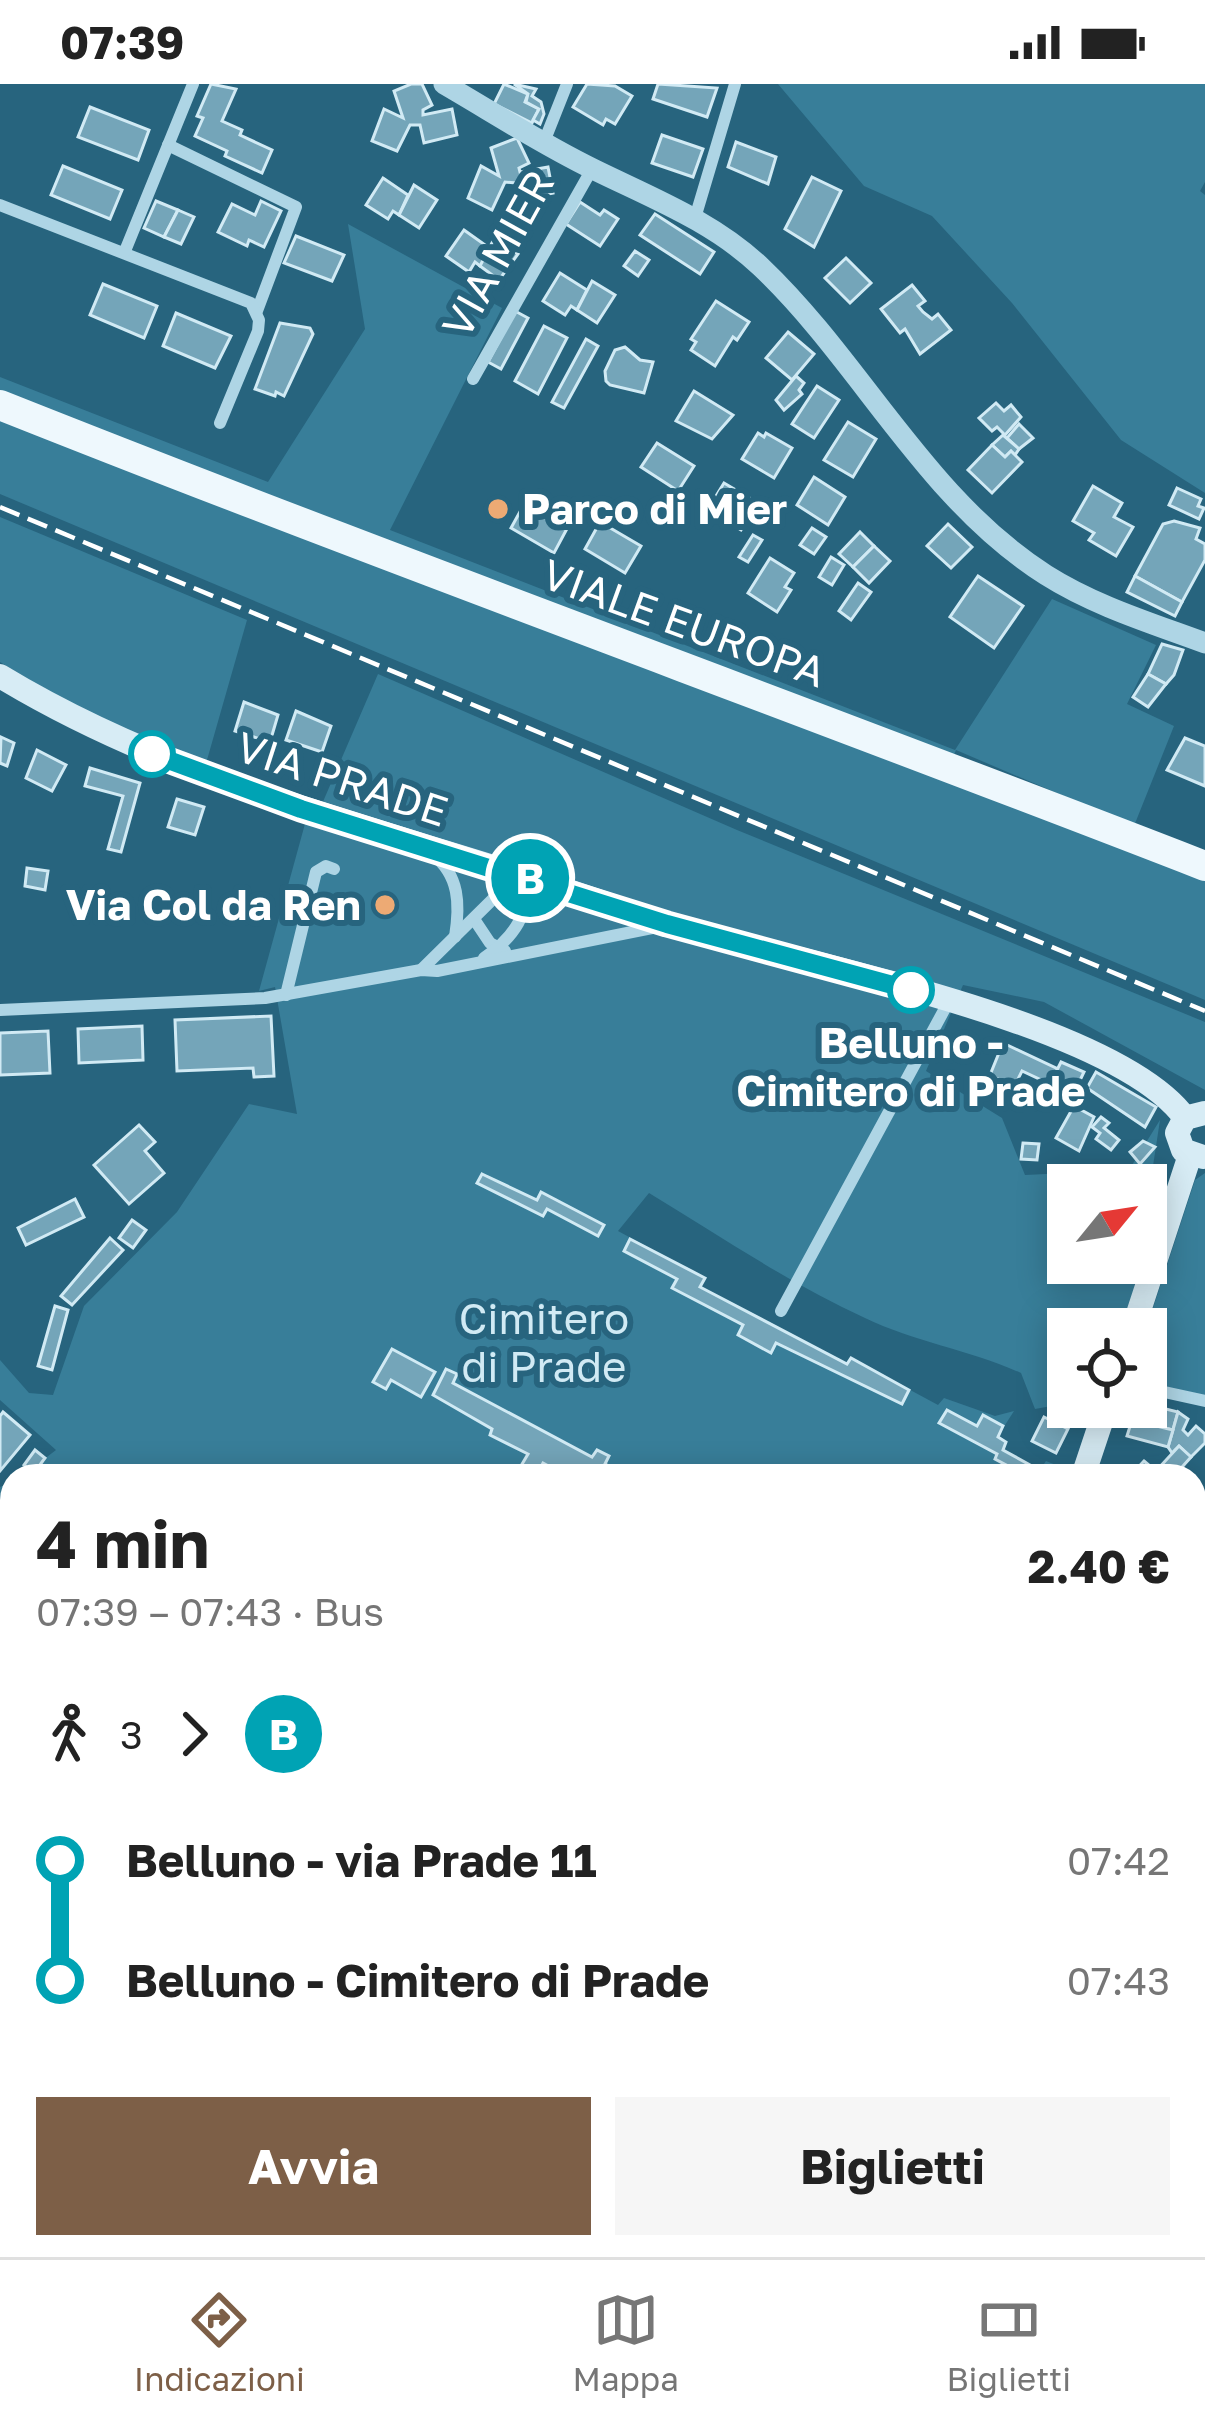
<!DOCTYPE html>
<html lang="it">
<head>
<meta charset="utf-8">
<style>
	:root { --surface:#fff; --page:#f6f6f6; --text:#222; --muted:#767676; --line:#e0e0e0; --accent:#7d5f47 }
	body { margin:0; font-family:"Golos Text",sans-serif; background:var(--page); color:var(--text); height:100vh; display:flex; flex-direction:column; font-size:45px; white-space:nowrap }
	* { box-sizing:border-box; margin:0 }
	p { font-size:39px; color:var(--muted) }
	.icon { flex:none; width:66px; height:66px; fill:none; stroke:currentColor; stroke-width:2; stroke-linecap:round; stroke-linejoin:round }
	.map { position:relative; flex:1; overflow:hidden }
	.drawer { position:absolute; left:0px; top:1380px; width:1206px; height:795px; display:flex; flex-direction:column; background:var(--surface); border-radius:36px 36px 0 0; box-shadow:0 6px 30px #0003 }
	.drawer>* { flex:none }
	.badge { padding:0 24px; border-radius:39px; font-size:42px; line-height:78px }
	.needle { width:78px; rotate:60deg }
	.controls { position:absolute; left:1047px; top:1080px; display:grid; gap:24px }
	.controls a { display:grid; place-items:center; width:120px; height:120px; border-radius:0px; background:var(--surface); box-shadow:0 6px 30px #0003; font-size:60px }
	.map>.badge { position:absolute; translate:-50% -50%; box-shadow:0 0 0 6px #fff }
	.legs { display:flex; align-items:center; gap:18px; height:132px; padding:0 36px; font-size:39px }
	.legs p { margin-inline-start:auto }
	.overview { display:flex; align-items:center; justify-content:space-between; height:204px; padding:0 36px }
	h1 { font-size:66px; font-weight:700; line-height:90px }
	.cta { display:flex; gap:24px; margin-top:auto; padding:24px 36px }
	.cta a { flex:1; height:138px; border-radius:0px; background:var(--accent); color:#fff; font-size:48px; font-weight:700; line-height:138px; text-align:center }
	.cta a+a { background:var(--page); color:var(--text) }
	ul { padding:0 36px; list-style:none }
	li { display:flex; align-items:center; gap:42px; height:120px; font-size:45px }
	li i { display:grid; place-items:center; width:18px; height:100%; margin:0 15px; background:currentColor }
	li i::after { content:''; width:30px; height:30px; margin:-15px; border:9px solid; border-radius:50%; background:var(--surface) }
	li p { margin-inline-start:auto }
	li:first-child i { background:linear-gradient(#0000 50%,currentColor 0) }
	li:last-child i { background:linear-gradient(currentColor 50%,#0000 0) }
	.status { display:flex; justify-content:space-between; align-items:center; height:84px; padding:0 60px; background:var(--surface); direction:ltr }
	.status svg { height:33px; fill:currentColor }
	.menu { display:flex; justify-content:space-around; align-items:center; height:168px; border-top:3px solid var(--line); background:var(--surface); font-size:33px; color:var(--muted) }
	.menu a { display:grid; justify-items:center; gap:6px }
	.menu .selected { color:var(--accent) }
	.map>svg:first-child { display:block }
	.green { fill:#387e99 }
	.building { fill:#74a5b9; stroke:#d1eaf4; stroke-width:3 }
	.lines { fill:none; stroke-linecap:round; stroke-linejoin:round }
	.minor { stroke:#aed5e5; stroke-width:12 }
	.tertiary { stroke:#aed5e5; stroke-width:21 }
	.secondary { stroke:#d7ecf5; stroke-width:24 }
	.primary { stroke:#eef8fd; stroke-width:30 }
	.rail { stroke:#fff; stroke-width:4.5; stroke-dasharray:21 9; stroke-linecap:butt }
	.line-1-casing { stroke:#fff; stroke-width:27 }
	.line-1 { stroke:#00a3b4; stroke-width:18 }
	.poi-dot { fill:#edaa74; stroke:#27647e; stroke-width:4.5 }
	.stop-1-dot { fill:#fff; stroke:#00a3b4; stroke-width:6 }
	.labels { text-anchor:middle; stroke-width:12; stroke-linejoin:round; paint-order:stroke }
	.street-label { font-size:42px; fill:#fff; stroke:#27647e }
	.poi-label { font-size:42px; font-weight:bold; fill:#fff; stroke:#27647e; text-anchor:start }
	.stop-label { font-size:42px; font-weight:bold; fill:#fff; stroke:#27647e }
	.park-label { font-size:42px; fill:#d1eaf4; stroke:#27647e }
</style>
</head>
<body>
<div class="status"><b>07:39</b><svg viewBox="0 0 49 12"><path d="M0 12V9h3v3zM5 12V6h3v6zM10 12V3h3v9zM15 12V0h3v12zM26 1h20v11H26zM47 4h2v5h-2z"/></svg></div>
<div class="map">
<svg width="1205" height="2173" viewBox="0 0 1205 2173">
	<rect width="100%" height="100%" fill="#27647e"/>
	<g class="green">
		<path d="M778,0H1205V98L1200,107L1205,111V409L1121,356L1012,219L932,132L864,102Z"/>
		<path d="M348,140L502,224L390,446L955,666L1052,515L1156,561L1127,620L1174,642L1134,742L956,666L944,696L1205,797V916L0,410V293L268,398L365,245Z"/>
		<path d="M0,433L247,536L205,683L77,624L0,578Z"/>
		<path d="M378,590L737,746L1205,938V1006L1044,918L963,901L926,987L1002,1034L1025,1091L1129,1086L1160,1036L1146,1128V1101H1068V1179H1138L1128,1245H1068V1319L1035,1325L1021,1289C970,1266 915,1258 865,1234C790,1200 719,1151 649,1109L618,1147L705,1194L701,1203L846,1280L851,1274L938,1321L944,1314L995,1332L1014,1327L998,1352L1006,1358L1003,1366L1040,1386L1046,1377L1076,1389L1075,1392H22L56,1366L0,1316V1276L29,1309L53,1311L84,1222L177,1128L249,1020L297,1030L275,903L259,907L311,718L322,720Z"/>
		<path d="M1205,1089V1313L1146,1301V1245L1195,1096Z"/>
		<path d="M12,1398V1792L0,1787V1403Z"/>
		<path d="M1205,1955V2173H0V1973L12,1982V2163H1194V1977Z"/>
	</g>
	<g class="building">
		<path d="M211,0L236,5L222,37L242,46L240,51L272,66L262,89L225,72L227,67L195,52L203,34L197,32Z"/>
		<path d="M411,0H422L432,21L423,26V31L452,25L457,51L424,59L420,41H410L397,67L372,57L384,25L403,34L394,7Z"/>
		<path d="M504,0L528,10L525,18L539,25L532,39L494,20Z"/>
		<path d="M514,0L536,5L532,12L541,18L544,30L540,40L533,36L539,25L526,18L528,10Z"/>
		<path d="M587,0L615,2L632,12L615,40L606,35L603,41L573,23Z"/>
		<path d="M658,0L717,4L707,33L653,15Z"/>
		<path d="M90,23L149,46L138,76L78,53Z"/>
		<path d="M662,51L703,65L693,93L652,79Z"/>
		<path d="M517,54L529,79L519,84L520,88L548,83L553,109L520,116L516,99L505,98L492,126L468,114L481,82L499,92L491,64Z"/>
		<path d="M736,58L776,73L768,100L728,83Z"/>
		<path d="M63,82L122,106L110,135L51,111Z"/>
		<path d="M812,93L841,107L814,163L785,145Z"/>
		<path d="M383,94L408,111L399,131L393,127L388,135L366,121Z"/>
		<path d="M414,101L437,116L419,144L399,131Z"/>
		<path d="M156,117L178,126L164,153L144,144Z"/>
		<path d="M261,117L281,127L264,163L249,156L247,162L218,148L232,120L255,131Z"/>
		<path d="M580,118L600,131L604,126L618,135L600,162L566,140Z"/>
		<path d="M178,126L194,133L181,160L164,153Z"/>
		<path d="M655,130L714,168L700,190L640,151Z"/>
		<path d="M464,146L488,163L489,171L480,182L475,178L469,188L446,172Z"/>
		<path d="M296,152L344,171L332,197L284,179Z"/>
		<path d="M495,153L518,170L499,196L480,182Z"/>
		<path d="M635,167L649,176L638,192L624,182Z"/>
		<path d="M846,174L871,199L850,219L825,194Z"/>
		<path d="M560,189L587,206L577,226L571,222L565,231L543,217Z"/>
		<path d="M592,197L615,211L597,239L577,226Z"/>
		<path d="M103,200L157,222L144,254L90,231Z"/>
		<path d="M912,201L925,217L918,222L923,228L932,235L938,230L951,246L920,270L905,245L900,249L881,225Z"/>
		<path d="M716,217L749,238L737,256L733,253L715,282L691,266L696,258L691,255Z"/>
		<path d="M515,227L528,234L501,285L488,278Z"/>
		<path d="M176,229L231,252L215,284L163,262Z"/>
		<path d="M280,239L310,244L313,250L284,312L276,308L275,312L255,305Z"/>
		<path d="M544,242L567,254L538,310L515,297Z"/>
		<path d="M788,248L814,270L792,296L766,274Z"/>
		<path d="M586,255L598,262L564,324L552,318Z"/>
		<path d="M625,263L640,276L653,278L644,309L610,301L606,297L605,287L615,266Z"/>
		<path d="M796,292L804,299L799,306L802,310L784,326L776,316Z"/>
		<path d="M817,302L839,316L814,354L792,340Z"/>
		<path d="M694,307L733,331L712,355L676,337Z"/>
		<path d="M996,319L1004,327L1011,321L1021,333L1005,351L997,343L992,347L979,334Z"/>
		<path d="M848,338L876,355L853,393L824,376Z"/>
		<path d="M1019,340L1033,354L1019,365L1007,354Z"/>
		<path d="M758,349L764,353L766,349L792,364L774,394L742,375Z"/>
		<path d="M1003,351L1019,365L1015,371L1011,367L1005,373L992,361Z"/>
		<path d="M657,359L694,382L678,407L641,383Z"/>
		<path d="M992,361L1005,373L1011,367L1022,378L992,409L968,386Z"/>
		<path d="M814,393L845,413L828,441L797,421Z"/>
		<path d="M724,399L758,419L741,446L708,425Z"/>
		<path d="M1093,402L1122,419L1114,433L1133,443L1116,472L1089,456L1094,449L1073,437Z"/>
		<path d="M1177,404L1201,415L1198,422L1204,424L1199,435L1169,421Z"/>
		<path d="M527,415L570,439L554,469L511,444Z"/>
		<path d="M1174,437L1200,444L1196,455L1205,460V476L1182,518L1135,492L1163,440Z"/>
		<path d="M600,438L641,462L625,489L585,465Z"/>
		<path d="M948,440L972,463L951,484L927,462Z"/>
		<path d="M812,444L826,453L814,470L800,461Z"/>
		<path d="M860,448L874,462L853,483L839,470Z"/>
		<path d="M753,451L762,456L748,478L739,473Z"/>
		<path d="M874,462L890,477L869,499L853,483Z"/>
		<path d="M831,473L844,481L832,501L819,493Z"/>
		<path d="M770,474L794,489L785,503L791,506L777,528L748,509Z"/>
		<path d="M978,492L1023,522L994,564L950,533Z"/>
		<path d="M1135,492L1182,518L1175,532L1127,508Z"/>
		<path d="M858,499L871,508L851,536L839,527Z"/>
		<path d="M1162,560L1183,566L1174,591L1166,600L1148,590Z"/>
		<path d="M1148,590L1166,600L1148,623L1133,613Z"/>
		<path d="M244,618L278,631L270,658L235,647Z"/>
		<path d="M296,627L331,642L322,668L286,656Z"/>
		<path d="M1,653L14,659L7,682L0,679Z"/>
		<path d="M1185,654L1205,662V702L1167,686Z"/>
		<path d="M37,666L66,681L52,707L26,694Z"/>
		<path d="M90,684L140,699L121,768L108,765L123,712L85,702Z"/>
		<path d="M177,715L204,723L195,751L168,743Z"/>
		<path d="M27,784L48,787L45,806L25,802Z"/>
		<path d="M271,932L274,992L254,993L253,984L177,987L175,936Z"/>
		<path d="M142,942L143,976L79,979L78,945Z"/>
		<path d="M48,947L50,989L0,991V949Z"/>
		<path d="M1003,959L1058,985L1050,1000L1022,987L1014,1003L990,991Z"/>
		<path d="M1061,978L1084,988L1073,1011L1050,1000Z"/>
		<path d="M1096,988L1156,1023L1145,1043L1087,1004Z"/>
		<path d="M1074,1022L1094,1033L1079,1067L1056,1054Z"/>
		<path d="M1101,1033L1109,1039L1104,1044L1119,1056L1111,1066L1096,1055L1100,1049L1092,1043Z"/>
		<path d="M139,1041L155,1058L145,1067L164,1089L129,1120L94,1081Z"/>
		<path d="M1143,1057L1155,1063L1140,1080L1130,1068Z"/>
		<path d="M1023,1059L1039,1060L1037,1076L1021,1075Z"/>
		<path d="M482,1090L537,1116L541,1108L604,1141L598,1152L547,1125L543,1132L477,1099Z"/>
		<path d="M75,1115L84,1133L26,1161L18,1144Z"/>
		<path d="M132,1136L146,1146L133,1164L119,1154Z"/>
		<path d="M110,1154L123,1166L72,1221L61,1212Z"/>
		<path d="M630,1155L705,1194L700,1203L847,1280L851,1274L909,1306L902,1320L776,1259L771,1269L738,1251L743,1241L672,1204L677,1195L624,1167Z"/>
		<path d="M55,1222L68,1226L52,1286L38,1282Z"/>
		<path d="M392,1265L435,1288L421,1313L391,1296L386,1305L373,1298Z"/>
		<path d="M446,1285L457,1290L453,1299L592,1373L597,1366L609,1372L605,1380L627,1392H567L543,1379L536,1392H515L528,1370L490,1351L492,1345L433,1311Z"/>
		<path d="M1146,1320L1178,1328L1173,1346L1126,1334L1128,1323Z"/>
		<path d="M947,1326L977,1342L983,1331L1003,1342L998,1353L1006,1358L1003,1366L1050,1392H1027L995,1375L997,1370L939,1339Z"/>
		<path d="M3,1328L30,1351L0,1387V1332Z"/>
		<path d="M1178,1328L1188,1335L1183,1346L1188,1351L1196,1342L1205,1350V1359L1191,1373L1179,1362L1172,1369L1168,1363Z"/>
		<path d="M1044,1333L1068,1345L1056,1369L1032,1357Z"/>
		<path d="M1132,1336L1173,1346L1168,1363L1127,1352Z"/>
		<path d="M1179,1362L1191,1373L1174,1392H1161L1156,1387Z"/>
		<path d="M35,1366L45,1374L34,1389L24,1381Z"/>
		<path d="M1144,1377L1156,1387L1161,1392H1130Z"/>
		<path d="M1194,1736L1205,1742L1201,1783L1194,1779Z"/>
	</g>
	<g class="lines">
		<g class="minor">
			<path d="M544,58L567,0"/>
			<path d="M168,61L296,123L257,227"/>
			<path d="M0,121L251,219L259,236L258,247L220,339"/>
			<path d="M695,134L735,0"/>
			<path d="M125,167L193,0"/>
			<path d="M473,295L592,85"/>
			<path d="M432,770C460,791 460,821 455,853"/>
			<path d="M474,835L490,859L505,867"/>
			<path d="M422,885L494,814L524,792C534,827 512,855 484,874"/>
			<path d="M286,911L316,788L326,782L334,785"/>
			<path d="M0,926L265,914L421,886L437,887L657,843"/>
			<path d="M781,1227L949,917"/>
			<path d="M1146,1304L1205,1317"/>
			<path d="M1194,1600L1205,1594"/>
		</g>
		<path class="tertiary" d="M444,0C494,29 543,61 595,86C652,114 714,138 761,183C862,279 925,414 1046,491C1095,522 1151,539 1205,559"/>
		<g class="secondary">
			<path d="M0,592C163,691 345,736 525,793C571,807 616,824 663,839C784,876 1114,936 1185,1034"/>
			<path d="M1203,1073L1183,1066L1177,1049L1185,1034L1205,1029"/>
			<path d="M1133,1245L1190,1071"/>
			<path d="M1083,1392L1106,1323"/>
			<path d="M1186,2163L1190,2166"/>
		</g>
		<path class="primary" d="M0,321C400,480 804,626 1205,782"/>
		<path class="rail" d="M0,423L1205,927"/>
	</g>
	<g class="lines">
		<g class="line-1-casing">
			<path id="line-1" d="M152,670L301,725L667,840L911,906"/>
		</g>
		<use href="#line-1" class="line-1"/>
	</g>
	<g class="poi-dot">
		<circle cx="498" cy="425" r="12"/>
		<circle cx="385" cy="821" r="12"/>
	</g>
	<g class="stop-1-dot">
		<circle cx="152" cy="670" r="21"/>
		<circle cx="911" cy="906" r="21"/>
	</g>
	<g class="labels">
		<g class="street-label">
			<text transform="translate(498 170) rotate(-61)" y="15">VIA MIER</text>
			<text transform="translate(684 539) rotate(20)" y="15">VIALE EUROPA</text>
			<text transform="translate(342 695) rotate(18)" y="15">VIA PRADE</text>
		</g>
		<g class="poi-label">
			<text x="522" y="440">Parco di Mier</text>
			<text x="361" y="836" text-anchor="end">Via Col da Ren</text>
		</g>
		<g class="stop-label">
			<text x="911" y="974">Belluno -<tspan x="911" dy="48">Cimitero di Prade</tspan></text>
		</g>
		<g class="park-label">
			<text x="544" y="1250">Cimitero<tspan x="544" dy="48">di Prade</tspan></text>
		</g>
	</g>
</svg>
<div class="controls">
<a><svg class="needle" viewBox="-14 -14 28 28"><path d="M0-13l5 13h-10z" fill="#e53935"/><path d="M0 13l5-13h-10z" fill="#767676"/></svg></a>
<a><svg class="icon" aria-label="locate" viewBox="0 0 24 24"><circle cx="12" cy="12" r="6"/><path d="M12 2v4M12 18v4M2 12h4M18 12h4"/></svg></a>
</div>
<b class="badge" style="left:530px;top:794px;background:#00a3b4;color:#fff">B</b>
<section class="drawer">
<div class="overview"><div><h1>4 min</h1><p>07:39 – 07:43 · Bus</p></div><b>2.40 €</b></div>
<div class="legs"><svg class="icon" aria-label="walk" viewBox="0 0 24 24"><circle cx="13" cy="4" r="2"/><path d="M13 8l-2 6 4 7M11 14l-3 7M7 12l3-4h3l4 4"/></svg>3<svg class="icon" aria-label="forward" viewBox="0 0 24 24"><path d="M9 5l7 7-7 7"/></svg><b class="badge" style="background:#00a3b4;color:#fff">B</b></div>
<ul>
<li><i style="color:#00a3b4"></i><b>Belluno - via Prade 11</b><p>07:42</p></li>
<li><i style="color:#00a3b4"></i><b>Belluno - Cimitero di Prade</b><p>07:43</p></li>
</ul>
<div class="cta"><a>Avvia</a><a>Biglietti</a></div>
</section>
</div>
<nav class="menu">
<a class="selected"><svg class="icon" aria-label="directions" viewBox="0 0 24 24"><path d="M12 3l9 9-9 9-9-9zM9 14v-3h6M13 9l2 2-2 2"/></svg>Indicazioni</a>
<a><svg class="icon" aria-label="map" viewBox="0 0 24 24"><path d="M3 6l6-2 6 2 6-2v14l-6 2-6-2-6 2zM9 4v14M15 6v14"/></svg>Mappa</a>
<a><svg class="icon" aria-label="tickets" viewBox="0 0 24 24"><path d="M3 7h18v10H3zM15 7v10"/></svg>Biglietti</a>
</nav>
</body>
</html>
